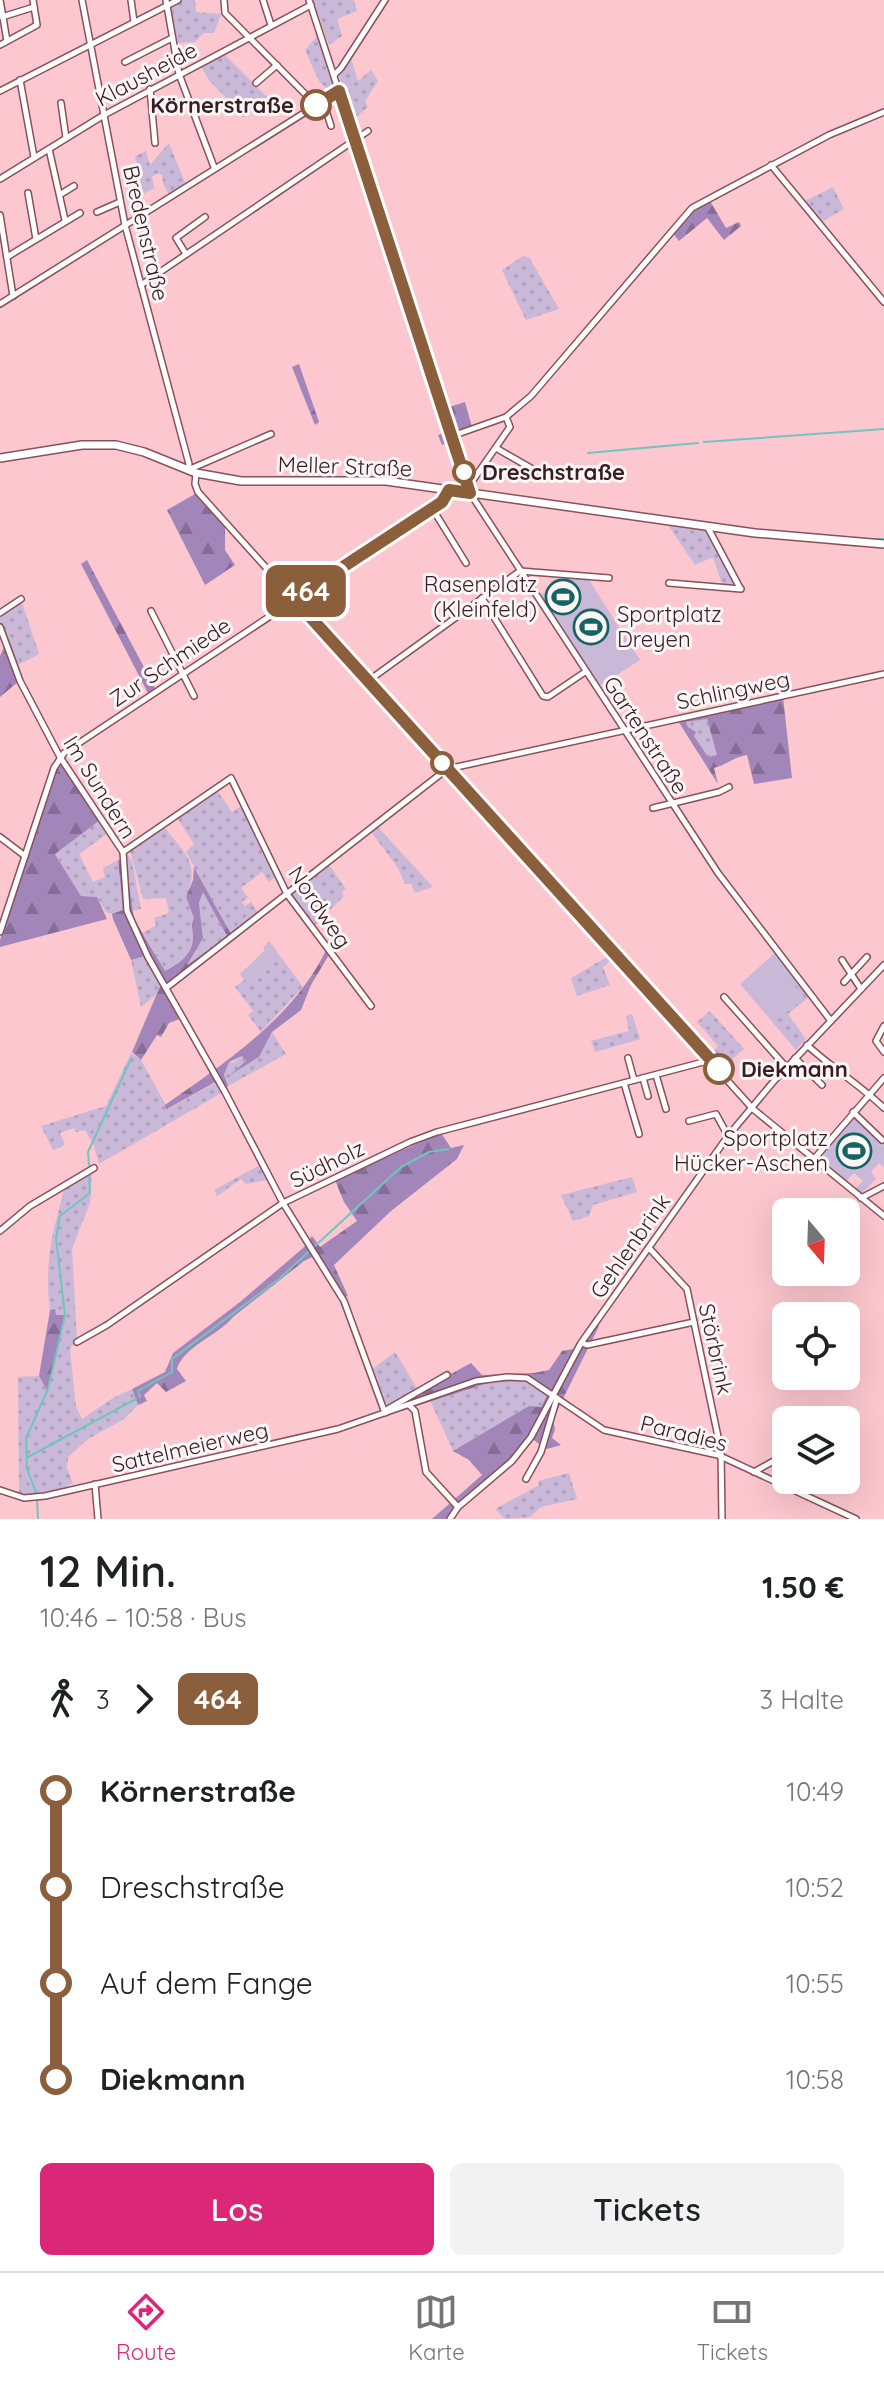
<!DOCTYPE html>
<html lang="de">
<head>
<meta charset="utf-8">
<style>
	:root { --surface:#fff; --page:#f2f2f2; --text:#202124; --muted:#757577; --line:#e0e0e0; --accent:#db2777 }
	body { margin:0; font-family:Quicksand,sans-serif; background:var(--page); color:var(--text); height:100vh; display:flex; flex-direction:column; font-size:30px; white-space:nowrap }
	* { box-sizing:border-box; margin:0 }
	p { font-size:26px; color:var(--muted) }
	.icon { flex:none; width:44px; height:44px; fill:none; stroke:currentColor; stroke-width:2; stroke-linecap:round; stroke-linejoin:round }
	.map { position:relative; height:1519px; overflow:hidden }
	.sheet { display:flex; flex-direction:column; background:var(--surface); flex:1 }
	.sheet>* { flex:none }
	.badge { padding:0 16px; border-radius:12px; font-size:28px; line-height:52px }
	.needle { width:52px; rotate:161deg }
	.fabs { position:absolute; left:772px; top:1198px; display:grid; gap:16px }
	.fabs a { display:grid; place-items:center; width:88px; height:88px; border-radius:12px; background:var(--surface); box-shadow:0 8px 32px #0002; font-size:40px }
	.map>.badge { position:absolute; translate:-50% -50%; box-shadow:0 0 0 4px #fff }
	.legs { display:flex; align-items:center; gap:12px; height:88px; padding:0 40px; font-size:26px }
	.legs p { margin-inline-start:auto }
	.head { display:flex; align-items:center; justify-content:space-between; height:136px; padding:0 40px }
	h1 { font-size:44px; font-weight:600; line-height:60px }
	.primary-button { display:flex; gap:16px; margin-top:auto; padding:16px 40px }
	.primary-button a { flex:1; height:92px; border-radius:12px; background:var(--accent); color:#fff; font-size:32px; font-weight:600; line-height:92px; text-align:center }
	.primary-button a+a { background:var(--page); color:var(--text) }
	ul { padding:0 40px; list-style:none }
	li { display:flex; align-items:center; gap:28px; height:96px; font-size:30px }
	li i { display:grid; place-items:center; width:12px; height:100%; margin:0 10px; background:currentColor }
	li i::after { content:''; width:20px; height:20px; margin:-10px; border:6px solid; border-radius:50%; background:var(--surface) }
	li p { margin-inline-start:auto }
	li:first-child i { background:linear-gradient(#0000 50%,currentColor 0) }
	li:last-child i { background:linear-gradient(currentColor 50%,#0000 0) }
	.menu { display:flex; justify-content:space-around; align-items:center; height:112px; border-top:2px solid var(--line); background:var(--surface); font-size:22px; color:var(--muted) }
	.menu a { display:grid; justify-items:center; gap:4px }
	.menu .current { color:var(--accent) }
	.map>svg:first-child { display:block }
	.grass { fill:url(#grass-dots) }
	.forest { fill:url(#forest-firs); fill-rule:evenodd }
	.garden { fill:#c9b8d8 }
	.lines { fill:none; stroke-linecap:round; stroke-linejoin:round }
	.stream { stroke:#72c4be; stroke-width:2 }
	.minor-casing { stroke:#885159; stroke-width:8 }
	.major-casing { stroke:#885159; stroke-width:10 }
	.minor { stroke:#fff; stroke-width:5 }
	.major { stroke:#fff; stroke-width:7 }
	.line-1-casing { stroke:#fff; stroke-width:18 }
	.line-1 { stroke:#8b5e3c; stroke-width:12 }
	.stop-1-dot { fill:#fff; stroke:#8b5e3c; stroke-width:4 }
	.labels { text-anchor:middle; stroke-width:6; stroke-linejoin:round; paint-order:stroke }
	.street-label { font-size:22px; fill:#361e22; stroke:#fdf6f7 }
	.stop-label { font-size:22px; font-weight:bold; fill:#361e22; stroke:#fdf6f7; text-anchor:start }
	.poi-label { font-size:22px; fill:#361e22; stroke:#fdf6f7; text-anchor:end }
</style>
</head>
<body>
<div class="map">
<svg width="884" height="1519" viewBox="0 0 884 1519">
	<defs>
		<pattern id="grass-dots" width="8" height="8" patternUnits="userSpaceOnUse" patternTransform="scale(2)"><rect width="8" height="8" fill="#c9b8d8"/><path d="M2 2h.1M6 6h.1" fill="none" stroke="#ad9eb9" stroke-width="1.8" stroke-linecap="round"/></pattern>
		<pattern id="forest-firs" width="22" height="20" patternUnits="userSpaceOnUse" patternTransform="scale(2)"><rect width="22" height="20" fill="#a386b9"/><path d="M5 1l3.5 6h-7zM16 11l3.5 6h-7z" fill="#866d96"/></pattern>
	</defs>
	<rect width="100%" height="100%" fill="#fcc7ce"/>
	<g class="grass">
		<path d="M181,0H195L196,12L221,14L214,33H204L195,42L176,43L169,7Z"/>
		<path d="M313,0H354L357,11L337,19L342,36L329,45Z"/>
		<path d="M318,35L336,87L331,93L319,81L305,50Z"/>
		<path d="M223,53L270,100L244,117L209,80L200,65Z"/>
		<path d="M351,58L358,81L371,70L378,81L365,101L368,107L353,120L339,75Z"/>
		<path d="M169,143L186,185L169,195L163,183L162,175L158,173L152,177L154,188L143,194L135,156L146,151L150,165Z"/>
		<path d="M833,187L844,209L820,223L803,202Z"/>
		<path d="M523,256L529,257L559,309L526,320L502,270Z"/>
		<path d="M666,522L707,529L738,587H723L713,557L695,565Z"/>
		<path d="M21,600L39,654L16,666L0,622V613Z"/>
		<path d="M707,719L717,755L708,757L685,722Z"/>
		<path d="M216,789L232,812L243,805L277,876L269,882L262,872L241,888L248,897L242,902L245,906L251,902L259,914L231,934L186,852L194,844L176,816Z"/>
		<path d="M100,820L108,833L79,854L93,882L105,877L103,868L118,860L123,910L112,914L106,912L97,897L81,896L55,853Z"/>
		<path d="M163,825C184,854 201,861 186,897L194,918C190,926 193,929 193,937C193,955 179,962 165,971L143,933L156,925L154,918L169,913L166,898L143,899L130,850Z"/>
		<path d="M377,826L433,887L415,893L411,884H405L398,868L372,833Z"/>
		<path d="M125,851L132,861L141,909L131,911Z"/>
		<path d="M328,863L346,889L342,892L344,896L328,912L308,883V880Z"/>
		<path d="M303,884H306L327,913L313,927L291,896Z"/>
		<path d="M203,891L227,936L185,968L203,938L199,903Z"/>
		<path d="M269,941L303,987L261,1032L248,1015L253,1011L235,987L251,975L256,980L274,961L263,948Z"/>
		<path d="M776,952L810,996L788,1014L806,1039L796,1050L740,984Z"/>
		<path d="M612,954L615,957L603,967L610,985L577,996L571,978Z"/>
		<path d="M147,956L161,984L158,993L141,1007L131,960Z"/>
		<path d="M710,1011L744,1049L722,1068L710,1054L718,1046L697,1022Z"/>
		<path d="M632,1014L640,1039L595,1052L591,1041L629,1031L626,1016Z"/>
		<path d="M272,1032L286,1054L228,1086L224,1075L229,1061L232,1063L242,1056L246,1061L238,1070L259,1057Z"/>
		<path d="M131,1053L141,1060L168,1109L217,1082L223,1092L99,1164L94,1146L85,1130L76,1132L74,1128L60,1133L65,1145L53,1150L41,1126L106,1106Z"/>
		<path d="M260,1165L268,1180L246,1184L241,1179L217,1196L214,1190Z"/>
		<path d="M92,1174L90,1203L72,1249L77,1340L70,1349L76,1407L82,1419L113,1398L132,1389L138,1405L124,1419L88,1439L68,1457L67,1468L73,1484L67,1485L68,1488L24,1496L19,1495L18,1377L39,1376L48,1392L65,1316L56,1315L55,1310H50C44,1264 52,1234 64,1190Z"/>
		<path d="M632,1177L637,1192L593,1205L589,1216L573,1221L561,1195Z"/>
		<path d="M395,1352L418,1390L387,1409L371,1370Z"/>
		<path d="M529,1381L547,1395L541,1407H529L453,1451L430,1400L491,1382Z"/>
		<path d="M569,1473L577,1499L541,1507L530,1517L505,1519L495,1509L539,1485L538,1481Z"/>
	</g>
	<g class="forest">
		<path d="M710,201L726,228L739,222L741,226L724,240L707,218L679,241L673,233L694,209Z"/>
		<path d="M299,364L319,422L315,425L292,367Z"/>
		<path d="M465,402L472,427L449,434L451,442L442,445L438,435L447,432L440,410Z"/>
		<path d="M195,494L225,525V550L235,565L205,585L167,510Z"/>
		<path d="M87,560L155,688L148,693L81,564Z"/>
		<path d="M4,647L18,682L0,697V656Z"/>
		<path d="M783,697L792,778L754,784L747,755C734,757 726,765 714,768L718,784L678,721ZM707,719L717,755L708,757L694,736L696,732L688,727L686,722Z"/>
		<path d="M63,764L100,820L55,854L81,896L97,897L107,919L0,947V940L57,765Z"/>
		<path d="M125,857L134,919L165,971C179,963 193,955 193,937C193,929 190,926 194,918L186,897L193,880L194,867L231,934L227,936L203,892L199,903L203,938L187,965L216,945L220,949L171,989L169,996L182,1018L169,1023L161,1037L157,1035L141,1060L132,1052L161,984L149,955L131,960L113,919L112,914L123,910L118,860Z"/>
		<path d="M327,948L330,953L311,985L301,1010L272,1032L259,1057L230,1075L246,1061L242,1056L229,1062L224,1075L228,1086L224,1089L219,1080L167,1109L165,1105C225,1063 295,1017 327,948Z"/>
		<path d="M441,1133L451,1148L464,1145L457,1159L391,1211L334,1265L348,1296L343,1298L314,1256L304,1261L233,1317C219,1335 184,1346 177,1369L186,1381L166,1392L157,1383L144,1395L147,1401L138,1405L132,1389L165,1372L173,1353L240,1302L303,1248L312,1236L320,1247L357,1221L344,1202L335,1180Z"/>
		<path d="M55,1309L56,1315H65L48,1392L39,1376L50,1310Z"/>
		<path d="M595,1316L599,1326L553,1419L555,1429L552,1438L561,1445L547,1449L529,1437L512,1457L452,1510L448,1519H432L482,1475L469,1460L453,1451L529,1406L541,1407L547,1395L529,1381L491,1382L392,1414L387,1409L471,1363L482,1375L534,1373L549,1370L562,1351L573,1349Z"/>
	</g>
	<g class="garden">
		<path d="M570,576L587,577L640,660L599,686L541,595Z"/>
		<path d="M265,950L274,961L256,980L251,975L244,980L240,974Z"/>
		<path d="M772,960L805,998L775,1022L743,984Z"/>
		<path d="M853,1115L884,1143V1167L879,1163L871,1172L876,1179L861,1194L855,1189L863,1181L854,1173L845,1182L817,1158Z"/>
	</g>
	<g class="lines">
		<g class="stream">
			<path d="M704,442L884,429"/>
			<path d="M588,453L698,443"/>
			<path d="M862,539H884"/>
			<path d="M835,544L860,546"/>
			<path d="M89,1165L88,1152L131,1059"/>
			<path d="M140,1397L138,1391L172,1372V1359L279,1279L401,1167L429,1152L449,1149"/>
			<path d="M28,1457L136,1399"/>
			<path d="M37,1495L27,1469L26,1438L48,1389L65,1315L56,1238L60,1216L90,1193L89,1177"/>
			<path d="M37,1500L38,1519"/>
		</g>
		<g class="minor-casing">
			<g id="minor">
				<path d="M0,0L7,41"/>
				<path d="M82,0L125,225L189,464L188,470L271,434"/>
				<path d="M131,0L134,22"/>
				<path d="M166,0L179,74L214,167"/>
				<path d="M224,0L225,13L316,105"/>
				<path d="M263,0L271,25"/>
				<path d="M309,0L470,493L718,873L831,1021"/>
				<path d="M2,17L34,7"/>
				<path d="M0,45L37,25L33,0"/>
				<path d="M125,62L172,38"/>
				<path d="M334,75L341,68L385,0"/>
				<path d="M20,80L34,157"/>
				<path d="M256,83L277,65"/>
				<path d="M150,89L155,143"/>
				<path d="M0,91L178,0"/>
				<path d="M323,101L331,126"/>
				<path d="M61,103L66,138"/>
				<path d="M49,149L65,220"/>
				<path d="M771,165L884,302"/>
				<path d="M0,179L104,115L311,5"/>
				<path d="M28,193L36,239"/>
				<path d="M61,194L74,186"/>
				<path d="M97,212L120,202"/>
				<path d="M0,215L13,296"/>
				<path d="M186,254L176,238L205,217"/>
				<path d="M7,257L80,213"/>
				<path d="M141,285L368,131"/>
				<path d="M0,304L339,91"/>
				<path d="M452,436L506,417L531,396L692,208L829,135L884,112"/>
				<path d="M496,448L536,471"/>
				<path d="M196,473L195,484L198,492L753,1109L884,1216"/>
				<path d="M467,484L471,483L510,427L506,417"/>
				<path d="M432,508L466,563"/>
				<path d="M707,526L740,588"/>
				<path d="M520,571L609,578"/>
				<path d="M669,583L741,589"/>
				<path d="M482,598L543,696L548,697L585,672"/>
				<path d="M151,611L194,696"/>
				<path d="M0,613L21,599"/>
				<path d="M0,627L20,681L60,757L123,852L127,911L148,957L225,1092L283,1203L344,1301L385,1413"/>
				<path d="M368,681L520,571"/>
				<path d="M653,808L719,792L729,787"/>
				<path d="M0,837L25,856"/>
				<path d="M123,852L231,778L287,894L371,1006"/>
				<path d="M0,932L54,768L64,753L442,502L449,490"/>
				<path d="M842,960L861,989"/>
				<path d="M844,982L867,957"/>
				<path d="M166,988L447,769L884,674"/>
				<path d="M724,997L786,1067"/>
				<path d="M884,1026L876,1041L884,1052"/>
				<path d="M807,1045C832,1068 860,1085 884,1108"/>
				<path d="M628,1058L634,1080"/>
				<path d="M795,1058L822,1085"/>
				<path d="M656,1075L666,1109"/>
				<path d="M643,1078L648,1096"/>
				<path d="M624,1083L639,1134"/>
				<path d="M853,1112L882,1140"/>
				<path d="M689,1121L716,1114L728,1136"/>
				<path d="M814,1159L884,1078"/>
				<path d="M861,1198L884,1186"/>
				<path d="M0,1231L30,1206L94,1168"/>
				<path d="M649,1248L687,1289L721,1451L722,1519"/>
				<path d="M77,1342L107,1325L283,1203L410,1142L437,1132L711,1060"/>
				<path d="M582,1343L587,1345L694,1322"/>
				<path d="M409,1405L415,1411L426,1472L458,1507"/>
				<path d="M388,1409L447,1375"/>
				<path d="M754,1472L786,1454"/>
				<path d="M526,1479L541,1452L557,1398"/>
				<path d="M95,1484L98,1519"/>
				<path d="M0,1490L24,1498L45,1496L338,1429L476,1381L507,1377L527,1378L604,1430L718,1455L856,1519"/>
				<path d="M450,1519L458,1507L512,1461L531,1437L581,1343L728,1136L774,1081L884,965"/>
			</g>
		</g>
		<g class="major-casing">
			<path id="major" d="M0,458L82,445H116L144,452L196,473L241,481H386L755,533L884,544"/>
		</g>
		<use href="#minor" class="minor"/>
		<use href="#major" class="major"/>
	</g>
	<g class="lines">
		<g class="line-1-casing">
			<path id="line-1" d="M316,105L339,91L470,493L449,490L442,502L294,599L719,1069"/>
		</g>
		<use href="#line-1" class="line-1"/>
	</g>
	<defs>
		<g id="stadium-ring" transform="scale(1.8)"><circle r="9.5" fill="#fdf6f7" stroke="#166461" stroke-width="1.5"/><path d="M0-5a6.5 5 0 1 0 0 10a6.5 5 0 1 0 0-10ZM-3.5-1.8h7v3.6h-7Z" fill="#166461"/></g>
	</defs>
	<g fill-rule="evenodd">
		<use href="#stadium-ring" x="563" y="597"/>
		<use href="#stadium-ring" x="591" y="627"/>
		<use href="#stadium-ring" x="854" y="1151"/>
	</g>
	<g class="stop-1-dot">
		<circle cx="316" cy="105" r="14"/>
		<circle cx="464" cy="472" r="10"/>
		<circle cx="442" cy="763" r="10"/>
		<circle cx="719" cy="1069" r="14"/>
	</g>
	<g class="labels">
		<g class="street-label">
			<text transform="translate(146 74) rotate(-28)" y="8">Klausheide</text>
			<text transform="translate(146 233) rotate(77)" y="8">Bredenstraße</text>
			<text transform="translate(345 466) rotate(2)" y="8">Meller Straße</text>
			<text transform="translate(170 662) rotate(-34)" y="8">Zur Schmiede</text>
			<text transform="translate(733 690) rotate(-12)" y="8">Schlingweg</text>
			<text transform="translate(646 735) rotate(57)" y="8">Gartenstraße</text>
			<text transform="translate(100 787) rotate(58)" y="8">Im Sundern</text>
			<text transform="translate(320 907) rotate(56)" y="8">Nordweg</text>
			<text transform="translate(327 1164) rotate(-26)" y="8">Südholz</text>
			<text transform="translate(630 1246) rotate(-55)" y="8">Gehlenbrink</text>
			<text transform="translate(716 1349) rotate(78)" y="8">Störbrink</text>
			<text transform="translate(684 1433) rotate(14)" y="8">Paradies</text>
			<text transform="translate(190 1447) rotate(-13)" y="8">Sattelmeierweg</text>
		</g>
		<g class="stop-label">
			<text x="294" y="113" text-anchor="end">Körnerstraße</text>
			<text x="482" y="480">Dreschstraße</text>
			<text x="741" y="1077">Diekmann</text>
		</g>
		<g class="poi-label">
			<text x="537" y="592">Rasenplatz<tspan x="537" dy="25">(Kleinfeld)</tspan></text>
			<text x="617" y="622" text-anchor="start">Sportplatz<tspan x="617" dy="25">Dreyen</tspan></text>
			<text x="828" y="1146">Sportplatz<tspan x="828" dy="25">Hücker-Aschen</tspan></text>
		</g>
	</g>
</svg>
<div class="fabs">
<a><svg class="needle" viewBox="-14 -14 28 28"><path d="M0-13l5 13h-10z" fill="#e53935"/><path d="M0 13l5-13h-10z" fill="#757577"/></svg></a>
<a><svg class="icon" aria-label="locate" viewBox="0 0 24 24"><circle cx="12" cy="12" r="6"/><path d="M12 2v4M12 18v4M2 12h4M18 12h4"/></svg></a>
<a><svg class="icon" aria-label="layers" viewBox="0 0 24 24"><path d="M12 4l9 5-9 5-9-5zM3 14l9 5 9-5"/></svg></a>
</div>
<b class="badge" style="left:306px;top:591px;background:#8b5e3c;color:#fff">464</b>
</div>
<section class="sheet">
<div class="head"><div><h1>12 Min.</h1><p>10:46 – 10:58 · Bus</p></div><b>1.50 €</b></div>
<div class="legs"><svg class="icon" aria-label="walk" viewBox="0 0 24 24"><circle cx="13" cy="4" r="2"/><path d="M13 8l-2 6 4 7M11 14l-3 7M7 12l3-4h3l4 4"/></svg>3<svg class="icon" aria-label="forward" viewBox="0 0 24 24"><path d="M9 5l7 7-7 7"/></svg><b class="badge" style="background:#8b5e3c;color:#fff">464</b><p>3 Halte</p></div>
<ul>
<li><i style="color:#8b5e3c"></i><b>Körnerstraße</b><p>10:49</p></li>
<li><i style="color:#8b5e3c"></i><span>Dreschstraße</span><p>10:52</p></li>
<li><i style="color:#8b5e3c"></i><span>Auf dem Fange</span><p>10:55</p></li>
<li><i style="color:#8b5e3c"></i><b>Diekmann</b><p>10:58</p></li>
</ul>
<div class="primary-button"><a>Los</a><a>Tickets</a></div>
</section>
<nav class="menu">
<a class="current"><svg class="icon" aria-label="directions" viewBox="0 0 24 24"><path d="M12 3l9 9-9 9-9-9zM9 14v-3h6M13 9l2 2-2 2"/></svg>Route</a>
<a><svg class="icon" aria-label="map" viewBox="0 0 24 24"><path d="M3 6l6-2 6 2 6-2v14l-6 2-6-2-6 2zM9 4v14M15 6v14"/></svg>Karte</a>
<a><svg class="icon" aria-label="tickets" viewBox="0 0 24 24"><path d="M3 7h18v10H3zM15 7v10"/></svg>Tickets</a>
</nav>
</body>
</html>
